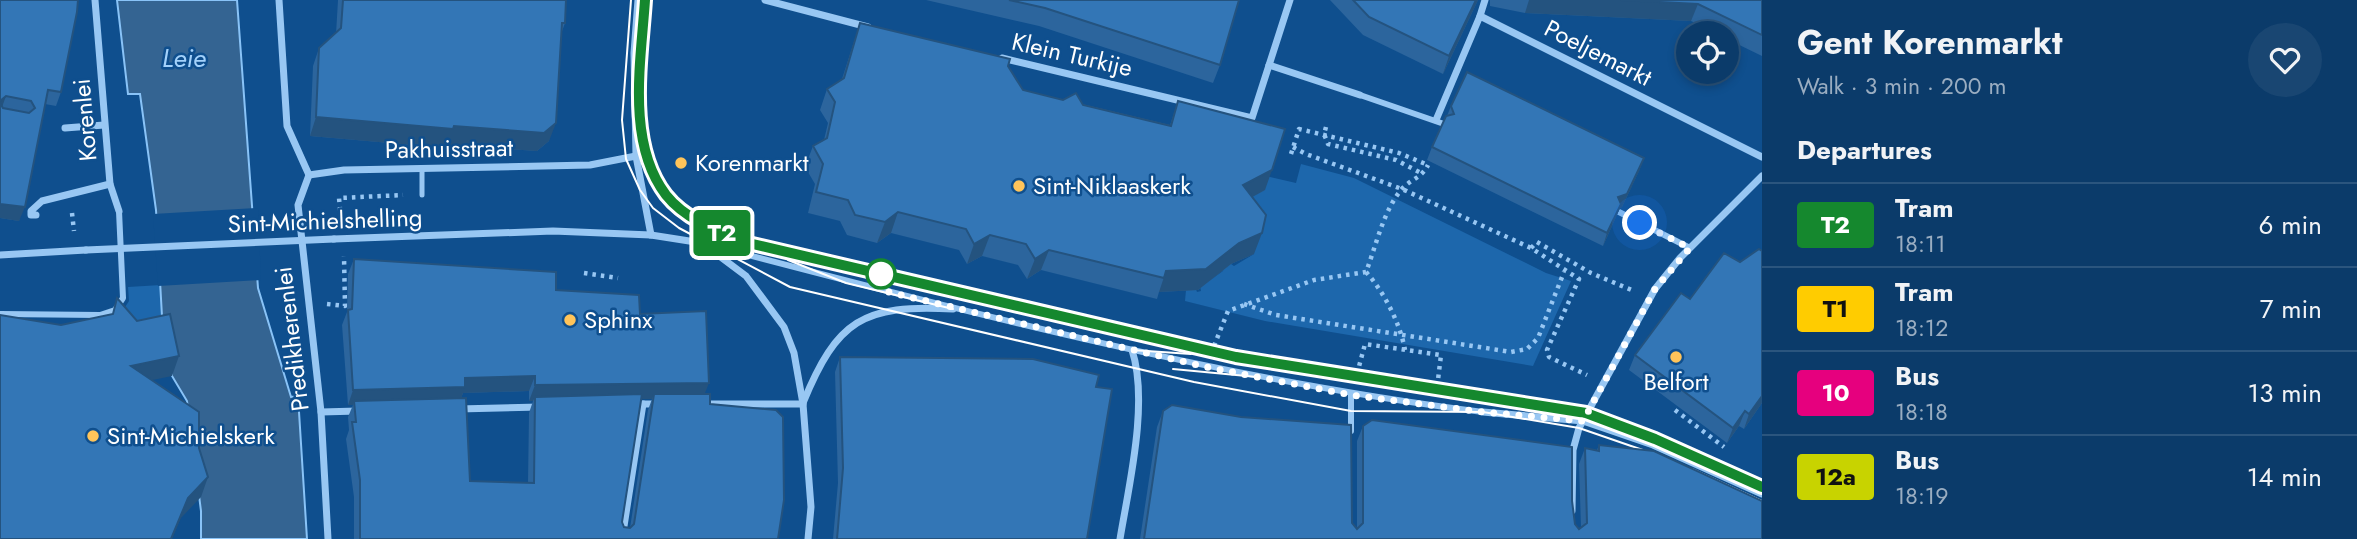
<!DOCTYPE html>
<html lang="en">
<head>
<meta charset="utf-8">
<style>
	:root { --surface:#0b3b6a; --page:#194672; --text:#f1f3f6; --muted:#9aadc1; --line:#2b557e }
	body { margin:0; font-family:Jost,sans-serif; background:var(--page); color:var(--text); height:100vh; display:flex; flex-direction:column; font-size:26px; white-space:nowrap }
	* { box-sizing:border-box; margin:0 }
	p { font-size:23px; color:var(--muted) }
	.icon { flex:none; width:38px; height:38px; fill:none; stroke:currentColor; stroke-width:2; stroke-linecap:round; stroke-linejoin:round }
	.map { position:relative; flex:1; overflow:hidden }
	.drawer { display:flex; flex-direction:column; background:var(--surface); width:595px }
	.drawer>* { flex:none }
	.badge { padding:0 14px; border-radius:5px; font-size:24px; line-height:46px }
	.controls { position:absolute; left:1676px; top:21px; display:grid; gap:14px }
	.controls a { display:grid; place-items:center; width:63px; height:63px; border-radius:50%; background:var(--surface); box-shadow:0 4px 10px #0003,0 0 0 2px var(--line); font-size:35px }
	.you { position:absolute; width:35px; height:35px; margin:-18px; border:5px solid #fff; border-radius:50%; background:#1a73e8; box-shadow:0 0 0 10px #1a73e833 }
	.map>.badge { position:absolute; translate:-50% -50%; box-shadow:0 0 0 4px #fff }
	h2 { padding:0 35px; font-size:26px; line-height:63px }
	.round { display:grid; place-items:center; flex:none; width:74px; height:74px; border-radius:37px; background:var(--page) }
	.head { display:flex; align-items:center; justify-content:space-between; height:119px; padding:0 35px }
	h1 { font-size:33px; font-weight:700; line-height:52px }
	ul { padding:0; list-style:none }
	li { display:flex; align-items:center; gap:21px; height:84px; padding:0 35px; border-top:2px solid var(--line) }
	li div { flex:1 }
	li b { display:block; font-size:26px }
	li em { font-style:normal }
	li .badge { min-width:77px; font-weight:700; text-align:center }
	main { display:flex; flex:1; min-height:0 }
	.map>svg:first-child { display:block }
	.green { fill:#1d67ac }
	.water { fill:#346492; stroke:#89c3f7; stroke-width:2 }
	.pier { fill:#0f4f8e }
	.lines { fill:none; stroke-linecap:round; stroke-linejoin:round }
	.path { stroke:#98c7f3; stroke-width:4.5; stroke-dasharray:3.5 5; stroke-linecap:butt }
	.service { stroke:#98c7f3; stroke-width:5 }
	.pedestrian { stroke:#98c7f3; stroke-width:6 }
	.minor { stroke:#98c7f3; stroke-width:7 }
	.tram { stroke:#fff; stroke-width:2 }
	.minor-bridge { stroke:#98c7f3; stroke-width:7 }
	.wall { fill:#2c659d; fill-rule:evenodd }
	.shaded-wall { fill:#24537f }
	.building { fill:#3376b6; stroke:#24537f; stroke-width:2 }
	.line-casing { stroke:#fff; stroke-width:16 }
	.line { stroke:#15882e; stroke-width:10 }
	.walk { stroke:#fff; stroke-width:7; stroke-dasharray:0 12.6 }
	.poi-dot { fill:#ffc45a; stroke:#0f4f8e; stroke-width:2.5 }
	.stop-dot { fill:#fff; stroke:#15882e; stroke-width:3.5 }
	.labels { text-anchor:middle; stroke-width:5; stroke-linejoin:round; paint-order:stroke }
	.street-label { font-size:24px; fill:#fff; stroke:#0f4f8e }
	.poi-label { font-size:24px; fill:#fff; stroke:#0f4f8e; text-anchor:start }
	.water-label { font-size:26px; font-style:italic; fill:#a3d1fa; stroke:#0f4f8e }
</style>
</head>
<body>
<main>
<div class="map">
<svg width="1762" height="539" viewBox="0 0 1762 539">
	<rect width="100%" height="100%" fill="#0f4f8e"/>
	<g class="green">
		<path d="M1301,164L1354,178L1546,273L1571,281L1533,366L1265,321L1185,301L1186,290L1194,284L1197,292L1201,291L1199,281H1209L1223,271L1225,260L1234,266L1254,254L1235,218L1266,176L1296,183Z"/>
		<path d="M161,285L163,334L120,315L129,301L128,287Z"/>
	</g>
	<path class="water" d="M117,0H237L258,288L291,397L298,396L307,539H201V511L187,401L172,376L163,334L156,210L140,94H128Z"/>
	<path class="pier" d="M258,208L261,280L158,286L153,214Z"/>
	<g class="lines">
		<g class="path">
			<path d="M1326,127L1324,134L1328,144L1396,160L1423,174"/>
			<path d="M1293,147L1306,154L1402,189L1531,248L1579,279L1547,350L1549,357L1587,375"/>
			<path d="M1291,154L1299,129L1399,153L1428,165"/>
			<path d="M72,213L74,231"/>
			<path d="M341,219L339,198L403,195"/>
			<path d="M1531,248L1537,242L1591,273L1634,291"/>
			<path d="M1366,272C1384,292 1400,323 1405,350"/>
			<path d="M584,273L618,278"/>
			<path d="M327,304L345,306L344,256"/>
			<path d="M1244,304L1276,315L1511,352L1527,349L1538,338L1564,272"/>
			<path d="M1214,346L1228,311L1314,280L1366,272C1376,246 1383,212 1401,190C1409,180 1422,178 1428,165"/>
			<path d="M1357,374L1365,344L1441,355L1437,388"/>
			<path d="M1675,410L1724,447"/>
		</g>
		<path class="service" d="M422,169V195"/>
		<g class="pedestrian">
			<path d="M1360,95L1444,124"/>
			<path d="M1619,212L1690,248"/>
			<path d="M706,244C963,311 1219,379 1483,412"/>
			<path d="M0,314L100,315L115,310L123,298L119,211"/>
			<path d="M1351,395V431"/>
		</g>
		<g class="minor">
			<path d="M279,0L287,126L309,175L298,205L321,412L328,539"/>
			<path d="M638,0L634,53L636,156L651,235"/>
			<path d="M765,0L868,27"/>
			<path d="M1480,16L1485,0"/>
			<path d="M1002,58L1252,118L1290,0"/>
			<path d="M1269,65L1360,95"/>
			<path d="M1436,120L1480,16L1762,157"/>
			<path d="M65,128L104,125"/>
			<path d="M309,175L344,170L590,165L636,156"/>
			<path d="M110,184L119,211"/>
			<path d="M36,215H31V211L42,201L110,184L95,0"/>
			<path d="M334,239L553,231L651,235L702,243L746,276L784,327L794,353L803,404L811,507L808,539"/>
			<path d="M0,255L86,250"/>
			<path d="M803,403C837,320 863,304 953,309"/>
			<path d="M633,404H659"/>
			<path d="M706,404H803"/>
			<path d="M458,409L540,407"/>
			<path d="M321,412L358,411"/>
			<path d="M1483,412L1583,421L1653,445L1762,494"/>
			<path d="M1572,511L1573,450L1579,428L1655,289L1680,258L1762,176"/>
			<path d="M622,539L643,404"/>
			<path d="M1120,539C1129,485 1149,402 1132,350"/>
		</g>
		<g class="tram">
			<path d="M631,0L622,120L626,159L640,190L653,208L679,228L790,287L1194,382L1351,411L1483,412L1579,428L1663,457"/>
			<path d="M645,0C641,54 626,156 669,198C693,221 721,233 752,245"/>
			<path d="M744,242L1236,357L1586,413L1655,439L1762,487"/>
			<path d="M788,260L846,283L953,309"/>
			<path d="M1132,350L1191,354"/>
			<path d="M1173,369L1257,377"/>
			<path d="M1692,469L1762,501"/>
		</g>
		<path class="minor-bridge" d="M86,250L334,239"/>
	</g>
	<g class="wall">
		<path d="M0,0L61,92L56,106L45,104L19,221L0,218Z"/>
		<path d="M338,0H566L565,23L561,34L549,141L537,151L448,145L447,148L310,136L313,66L319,48L336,34Z"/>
		<path d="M926,0H1239L1220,65L1213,83L1039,26Z"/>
		<path d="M1330,0H1478L1443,74L1363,35Z"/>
		<path d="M1490,0H1762V56L1727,39V33H1716L1691,21L1525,13L1490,6Z"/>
		<path d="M860,23L1008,66L1023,90L1170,125L1178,101L1265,190L1252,197L1254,254L1231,264L1198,290L1159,292L1157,299L1041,270L1027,279L1018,265L982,256L967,264L959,250L891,233L877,243L847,235L840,221L808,213L815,184L805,167L813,146L824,140L828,123L820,110L827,89L842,79Z"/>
		<path d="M1451,106L1644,158L1639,171L1622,207L1620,208L1603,246L1427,160L1432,147L1447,116Z"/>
		<path d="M1762,251V403L1744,429L1739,426L1727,443L1629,370L1635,355L1690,299L1740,262Z"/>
		<path d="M354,259L556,290L640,314L705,394L778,539H354V497L346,439L349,430L348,417L353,405H348L342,325L347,312L348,274ZM529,391V401H533L529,413L528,483L470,481L461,398L463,393ZM641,399H652L648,410L630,528L624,527L622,522Z"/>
		<path d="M840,357L1096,387L1087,539H833L838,483L835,372Z"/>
		<path d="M1163,411L1352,523L1357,529V441L1363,426L1572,501L1575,524L1579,529L1581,528L1579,464L1585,448L1597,450L1599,445L1762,539H1140L1157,427Z"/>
	</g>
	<g class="shaded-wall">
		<path d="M1476,0H1478L1443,74L1449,56Z"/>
		<path d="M1529,0H1621L1698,4L1691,21L1525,13Z"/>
		<path d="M6,96L1,110H0V101Z"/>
		<path d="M316,117L454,126L556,123L549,141L537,151L448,145L447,148L310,136Z"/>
		<path d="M1644,158L1639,171L1622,207L1620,208L1603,246L1618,197Z"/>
		<path d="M1272,170L1265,190L1236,206L1243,185Z"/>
		<path d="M0,204L25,207L19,221L0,218Z"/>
		<path d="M898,212L891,233L877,243L885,222Z"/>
		<path d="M1262,233L1254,254L1231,264L1198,290L1159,292L1166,271Z"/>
		<path d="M990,235L982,256L967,264L974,244Z"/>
		<path d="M1049,250L1041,270L1027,279L1035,259Z"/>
		<path d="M179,356L172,376L124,386L131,366Z"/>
		<path d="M535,376L529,391L463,393L460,402L354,401L353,405H348L353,390L465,378Z"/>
		<path d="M709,383L703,398L654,394L652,399L535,401V397L533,401H529L535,385Z"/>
		<path d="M1762,396V403L1744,429L1749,414Z"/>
		<path d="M1745,411L1739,426L1727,443L1733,428Z"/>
		<path d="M208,477L201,497L181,518L172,539H171L188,498Z"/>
	</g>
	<g class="building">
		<path d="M0,0H78L77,12L61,92L48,90L25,207L0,204V103L3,108L29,113L35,108L31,101L6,96L0,101Z"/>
		<path d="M343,0H566L565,23H562L556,123L544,133L454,126L453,129L316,117L319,48L341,28Z"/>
		<path d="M1009,0H1239L1220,65L1045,8Z"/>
		<path d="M1353,0H1476L1449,56L1369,17Z"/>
		<path d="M1621,0H1762V35L1698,4Z"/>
		<path d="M860,23L1010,59L1008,66L1023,90L1063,100L1076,93L1083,105L1171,126L1178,101L1285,129L1272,170L1243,185L1266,215L1262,233L1239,243L1206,269L1166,271L1164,278L1049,250L1035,259L1026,244L990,235L974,244L966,229L898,212L885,222L855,215L848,200L816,192L823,164L813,146L827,138L835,102L827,89L844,78Z"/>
		<path d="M1467,72L1644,158L1627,194L1618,197L1621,204L1607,233L1432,147L1446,116L1454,114L1451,106Z"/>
		<path d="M1759,249L1762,251V396L1749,414L1745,411L1733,428L1635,355L1681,293L1690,299L1724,253L1740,262Z"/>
		<path d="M354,259L556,272V290L639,295L640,314L706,311L709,383L535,385V376L465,378V387L353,390L348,310L352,309Z"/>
		<path d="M117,298L137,321L170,314L179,356L131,366L199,412V448L208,477L188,498L171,539H0V315L61,325L113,314Z"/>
		<path d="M840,357L1033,359L1099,375L1096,387L1112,389L1087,539H837L843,468Z"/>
		<path d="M642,394L622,522L624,527L630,528L634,524L654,394H710V404L776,410L783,417L784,500L778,539H360V480L352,422H356L354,401L466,398L470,481L534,483L535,397Z"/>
		<path d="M1172,405L1241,417L1351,425L1352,523L1357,529L1363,523V426L1372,420L1572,447V501L1575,524L1579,529L1587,523L1585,448L1599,451V445L1654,451L1762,501V539H1144L1163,411Z"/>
	</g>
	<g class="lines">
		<g class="line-casing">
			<path id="line" d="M645,0C641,61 626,143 666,195C685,219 717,231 744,242L1236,357L1586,413L1655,439L1762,487"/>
		</g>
		<use href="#line" class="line"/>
		<path class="walk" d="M881,274L880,290L1206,367L1351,395L1483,412L1583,421L1655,289L1690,248L1640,223"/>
	</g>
	<g class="poi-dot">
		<circle cx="681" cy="163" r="7"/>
		<circle cx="1019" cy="186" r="7"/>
		<circle cx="570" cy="320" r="7"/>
		<circle cx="1676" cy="357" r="7"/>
		<circle cx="93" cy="436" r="7"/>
	</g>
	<circle class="stop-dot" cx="881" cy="274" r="14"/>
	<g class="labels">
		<g class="street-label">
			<text transform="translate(1598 53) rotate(27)" y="8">Poeljemarkt</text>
			<text transform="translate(1072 55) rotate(13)" y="8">Klein Turkije</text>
			<text transform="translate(85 120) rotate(-95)" y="8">Korenlei</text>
			<text transform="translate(449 149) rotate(-1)" y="8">Pakhuisstraat</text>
			<text transform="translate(325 221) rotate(-2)" y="8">Sint-Michielshelling</text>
			<text transform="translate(292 339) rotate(-97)" y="8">Predikherenlei</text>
		</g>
		<g class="poi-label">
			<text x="695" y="171">Korenmarkt</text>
			<text x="1033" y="194">Sint-Niklaaskerk</text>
			<text x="584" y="328">Sphinx</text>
			<text x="1676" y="390" text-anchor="middle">Belfort</text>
			<text x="107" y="444">Sint-Michielskerk</text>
		</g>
		<g class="water-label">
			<text x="184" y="67">Leie</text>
		</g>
	</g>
</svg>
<div class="controls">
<a><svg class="icon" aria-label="locate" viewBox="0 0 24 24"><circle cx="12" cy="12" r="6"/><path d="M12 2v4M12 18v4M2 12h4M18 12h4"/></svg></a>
</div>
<div class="you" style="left:1640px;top:223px"></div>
<b class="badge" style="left:722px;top:233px;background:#15882e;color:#fff">T2</b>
</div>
<section class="drawer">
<div class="head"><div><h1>Gent Korenmarkt</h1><p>Walk · 3 min · 200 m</p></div><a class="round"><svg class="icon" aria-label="heart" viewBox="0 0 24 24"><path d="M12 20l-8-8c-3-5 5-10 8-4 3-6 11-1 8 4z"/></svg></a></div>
<h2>Departures</h2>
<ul>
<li><span class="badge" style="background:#15882e;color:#fff">T2</span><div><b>Tram</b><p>18:11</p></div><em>6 min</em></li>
<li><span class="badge" style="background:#fc0;color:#111">T1</span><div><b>Tram</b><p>18:12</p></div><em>7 min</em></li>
<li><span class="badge" style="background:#e6007e;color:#fff">10</span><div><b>Bus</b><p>18:18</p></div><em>13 min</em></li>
<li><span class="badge" style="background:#c8d300;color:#111">12a</span><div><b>Bus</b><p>18:19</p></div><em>14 min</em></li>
</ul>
</section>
</main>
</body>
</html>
